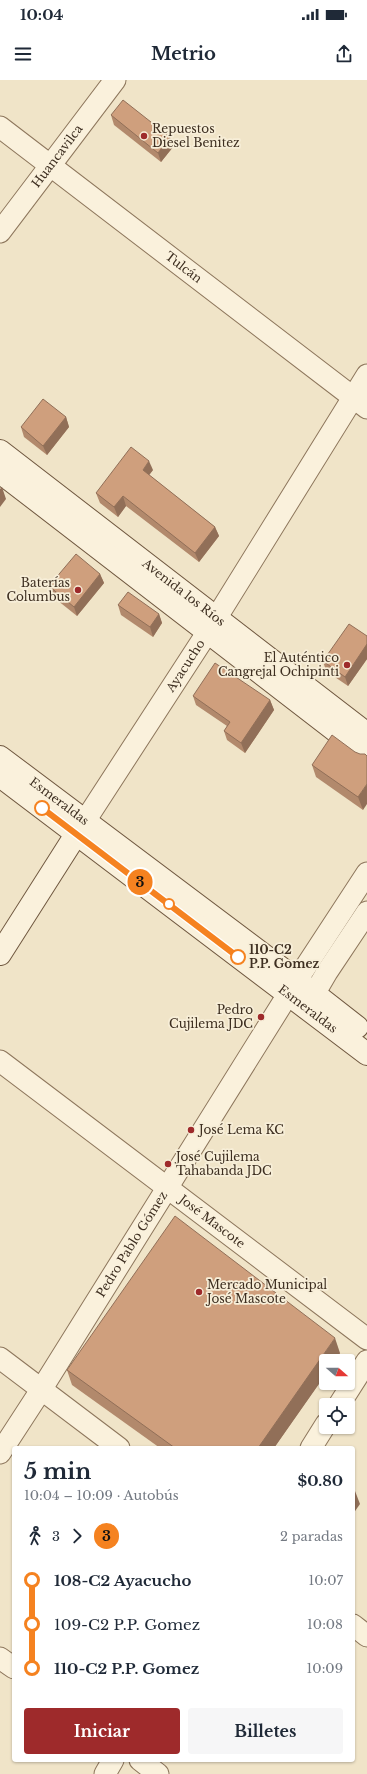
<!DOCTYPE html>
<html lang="es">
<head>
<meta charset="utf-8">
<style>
	:root { --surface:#fff; --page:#f6f6f7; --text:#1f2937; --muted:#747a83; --accent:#9e2a2b }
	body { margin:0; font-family:"Libre Baskerville",serif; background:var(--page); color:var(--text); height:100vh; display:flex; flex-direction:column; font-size:15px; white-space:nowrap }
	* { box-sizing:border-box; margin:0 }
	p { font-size:13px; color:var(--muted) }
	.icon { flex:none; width:22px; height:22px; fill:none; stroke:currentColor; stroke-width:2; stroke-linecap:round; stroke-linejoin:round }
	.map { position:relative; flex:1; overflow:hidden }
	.details { position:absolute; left:12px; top:1366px; width:343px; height:316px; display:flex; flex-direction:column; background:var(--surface); border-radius:4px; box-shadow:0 1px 3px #0004 }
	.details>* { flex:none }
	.badge { padding:0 8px; border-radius:13px; font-size:14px; line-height:26px }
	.needle { width:26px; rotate:110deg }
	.controls { position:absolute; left:319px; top:1274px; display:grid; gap:8px }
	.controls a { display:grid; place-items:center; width:36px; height:36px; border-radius:4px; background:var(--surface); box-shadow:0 1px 3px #0004; font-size:20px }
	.map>.badge { position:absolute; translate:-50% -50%; box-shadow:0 0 0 2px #fff }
	.legs { display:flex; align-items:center; gap:6px; height:44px; padding:0 12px; font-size:13px }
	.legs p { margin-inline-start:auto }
	.summary { display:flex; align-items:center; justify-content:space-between; height:68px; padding:0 12px }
	h1 { font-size:22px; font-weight:700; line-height:30px }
	.action { display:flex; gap:8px; margin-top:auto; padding:8px 12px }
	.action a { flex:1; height:46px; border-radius:4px; background:var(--accent); color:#fff; font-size:16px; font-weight:700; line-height:46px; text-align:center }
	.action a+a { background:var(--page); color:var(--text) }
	ul { padding:0 12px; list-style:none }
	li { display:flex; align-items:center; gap:14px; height:44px; font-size:15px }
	li i { display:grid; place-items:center; width:6px; height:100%; margin:0 5px; background:currentColor }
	li i::after { content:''; width:10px; height:10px; margin:-5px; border:3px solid; border-radius:50%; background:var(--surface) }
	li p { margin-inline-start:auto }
	li:first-child i { background:linear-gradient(#0000 50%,currentColor 0) }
	li:last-child i { background:linear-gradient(currentColor 50%,#0000 0) }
	.status { display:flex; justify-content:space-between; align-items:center; height:28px; padding:0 20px; background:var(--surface); direction:ltr }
	.status svg { height:11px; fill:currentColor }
	header { display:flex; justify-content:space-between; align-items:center; height:52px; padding:0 12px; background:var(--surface); font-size:18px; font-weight:700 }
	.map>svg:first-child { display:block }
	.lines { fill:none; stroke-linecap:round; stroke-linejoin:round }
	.street-casing { stroke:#8d765c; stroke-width:23 }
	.secondary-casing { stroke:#6f573f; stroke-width:24 }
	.street { stroke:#faf1dc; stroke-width:21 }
	.secondary { stroke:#faf1dc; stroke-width:22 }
	.wall { fill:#b2896c }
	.shaded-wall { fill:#916f58 }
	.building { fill:#cf9f7d; stroke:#916f58 }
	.line-1-casing { stroke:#fff; stroke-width:9 }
	.line-1 { stroke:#f58220; stroke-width:6 }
	.poi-dot { fill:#9e2a2b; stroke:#f7eed8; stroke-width:1.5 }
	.stop-1-dot { fill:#fff; stroke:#f58220; stroke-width:2 }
	.labels { text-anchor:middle; stroke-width:3.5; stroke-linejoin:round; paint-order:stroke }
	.poi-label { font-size:12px; fill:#3d2e20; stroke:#f7eed8; text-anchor:start }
	.street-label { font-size:12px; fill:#3d2e20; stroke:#f7eed8 }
	.stop-label { font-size:12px; font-weight:bold; fill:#3d2e20; stroke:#f7eed8; text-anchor:start }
</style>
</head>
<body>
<div class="status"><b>10:04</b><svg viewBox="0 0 49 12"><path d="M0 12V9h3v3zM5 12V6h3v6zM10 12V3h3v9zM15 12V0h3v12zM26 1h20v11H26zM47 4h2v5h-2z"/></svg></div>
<header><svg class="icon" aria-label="menu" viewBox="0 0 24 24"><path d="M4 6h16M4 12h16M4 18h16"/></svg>Metrio<svg class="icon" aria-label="share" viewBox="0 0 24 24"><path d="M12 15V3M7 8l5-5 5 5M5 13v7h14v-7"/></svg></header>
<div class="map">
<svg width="367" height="1694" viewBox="0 0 367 1694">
	<rect width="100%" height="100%" fill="#f0e4c8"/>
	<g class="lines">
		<g class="street-casing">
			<g id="street">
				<path id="s1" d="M0,47L367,328"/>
				<path id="s2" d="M0,152L115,0"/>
				<path id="s3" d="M85,741L207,553L367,295"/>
				<path d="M306,928L327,892L367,832"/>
				<path id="s4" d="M0,981L367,1259"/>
				<path d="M0,1278L119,1368"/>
				<path d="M339,1325L367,1281"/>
				<path d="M311,1368L326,1344"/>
				<path id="s5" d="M0,1373L41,1310L297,900L367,793"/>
				<path d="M353,1545L367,1556"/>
				<path d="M0,1578L14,1588"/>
				<path d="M140,1680L158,1694"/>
				<path d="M105,1694L113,1680"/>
			</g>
		</g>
		<g class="secondary-casing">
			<g id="secondary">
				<path id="s6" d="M0,371L367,654"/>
				<path d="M0,392L367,675"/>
				<path id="s7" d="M0,677L297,900L357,947"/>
				<path id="s8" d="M0,696L367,974"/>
				<path d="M0,874L84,742"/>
			</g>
		</g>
		<use href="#street" class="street"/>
		<use href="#secondary" class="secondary"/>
	</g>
	<g class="wall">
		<path d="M111,35L173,67L161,82L114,45Z"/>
		<path d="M66,337L69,347L47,375L24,357L21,347Z"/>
		<path d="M153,390L149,395L215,447L219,456L199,482L126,426L118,437L100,423L96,413Z"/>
		<path d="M100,494L104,503L77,536L52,516L49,506Z"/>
		<path d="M118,525L159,534L162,543L153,557L121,535Z"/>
		<path d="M367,556V579L348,606L326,591L323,581Z"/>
		<path d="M193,616L270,620L274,630L245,673L227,660L224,651L227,646L196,625Z"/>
		<path d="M355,672L363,730L316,697L312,685Z"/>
		<path d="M340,1273L274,1368H160L72,1305L67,1290Z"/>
	</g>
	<g class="shaded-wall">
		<path d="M170,57L173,67L161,82L158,73Z"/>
		<path d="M66,337L69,347L47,375L43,366Z"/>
		<path d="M149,381L153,390L146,399L143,390Z"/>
		<path d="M2,407L6,419L0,427V409Z"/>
		<path d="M123,416L126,426L118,437L114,427Z"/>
		<path d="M215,447L219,456L199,482L195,473Z"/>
		<path d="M100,494L104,503L77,536L74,527Z"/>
		<path d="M159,534L162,543L153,557L150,547Z"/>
		<path d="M367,564V579L348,606L345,597Z"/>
		<path d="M270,620L274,630L245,673L241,663Z"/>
		<path d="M367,704V724L363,730L358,717Z"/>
		<path d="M335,1258L340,1273L335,1281H326V1294L274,1368H258Z"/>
		<path d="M355,1411L360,1424L353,1434V1414Z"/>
	</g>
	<g class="building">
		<path d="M123,20L170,57L158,73L111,35Z"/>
		<path d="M43,319L66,337L43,366L21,347Z"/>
		<path d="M131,367L149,381L143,390L215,447L195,473L123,416L114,427L96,413Z"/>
		<path d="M76,474L100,494L74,527L49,506Z"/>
		<path d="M128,512L159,534L150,547L118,525Z"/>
		<path d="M349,544L367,556V564L345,597L323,581Z"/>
		<path d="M215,583L270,620L241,663L224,651L230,642L193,616Z"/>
		<path d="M332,655L355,672L360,674H365L367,676V704L358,717L312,685Z"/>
		<path d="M175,1136L335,1258L258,1368H175L67,1290Z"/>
	</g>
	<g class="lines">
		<g class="line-1-casing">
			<path id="line-1" d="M42,728L238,877"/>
		</g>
		<use href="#line-1" class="line-1"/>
	</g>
	<g class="poi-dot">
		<circle cx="144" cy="56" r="4"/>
		<circle cx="78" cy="510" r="4"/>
		<circle cx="347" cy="585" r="4"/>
		<circle cx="261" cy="937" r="4"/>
		<circle cx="191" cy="1050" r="4"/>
		<circle cx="168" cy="1084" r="4"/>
		<circle cx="199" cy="1212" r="4"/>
	</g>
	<g class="stop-1-dot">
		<circle cx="42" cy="728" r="7"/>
		<circle cx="169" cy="824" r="5"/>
		<circle cx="238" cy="877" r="7"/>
	</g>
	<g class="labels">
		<g class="poi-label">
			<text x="152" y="53">Repuestos<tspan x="152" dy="14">Diesel Benitez</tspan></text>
			<text x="70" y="507" text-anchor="end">Baterías<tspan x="70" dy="14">Columbus</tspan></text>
			<text x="339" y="582" text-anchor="end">El Auténtico<tspan x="339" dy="14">Cangrejal Ochipinti</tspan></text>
			<text x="253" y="934" text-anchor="end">Pedro<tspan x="253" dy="14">Cujilema JDC</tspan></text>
			<text x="199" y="1054">José Lema KC</text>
			<text x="176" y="1081">José Cujilema<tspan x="176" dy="14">Tahabanda JDC</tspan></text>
			<text x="207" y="1209">Mercado Municipal<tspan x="207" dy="14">José Mascote</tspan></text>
		</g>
		<g class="street-label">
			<text dy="4" stroke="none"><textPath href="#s2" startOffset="95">Huancavilca</textPath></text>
			<text dy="4" stroke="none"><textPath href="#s1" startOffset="231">Tulcán</textPath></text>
			<text dy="4" stroke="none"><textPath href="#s6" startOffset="232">Avenida los Ríos</textPath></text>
			<text dy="4" stroke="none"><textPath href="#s3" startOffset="185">Ayacucho</textPath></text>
			<text dy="4" stroke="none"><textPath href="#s7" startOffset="74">Esmeraldas</textPath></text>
			<text dy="4" stroke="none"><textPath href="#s8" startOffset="386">Esmeraldas</textPath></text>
			<text dy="4" stroke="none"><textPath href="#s4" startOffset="266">José Mascote</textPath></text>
			<text dy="4" stroke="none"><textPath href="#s5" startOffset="247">Pedro Pablo Gómez</textPath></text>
		</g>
		<g class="stop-label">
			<text x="249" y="874">110-C2<tspan x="249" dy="14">P.P. Gomez</tspan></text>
		</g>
	</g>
</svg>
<div class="controls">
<a><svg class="needle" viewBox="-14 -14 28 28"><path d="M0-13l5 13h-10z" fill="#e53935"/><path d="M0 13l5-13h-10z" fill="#747a83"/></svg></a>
<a><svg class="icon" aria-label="locate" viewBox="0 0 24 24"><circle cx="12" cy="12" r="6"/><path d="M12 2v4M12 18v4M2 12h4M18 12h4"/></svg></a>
</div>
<b class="badge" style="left:140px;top:802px;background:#f58220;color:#111">3</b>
<section class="details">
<div class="summary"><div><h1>5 min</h1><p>10:04 – 10:09 · Autobús</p></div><b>$0.80</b></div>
<div class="legs"><svg class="icon" aria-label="walk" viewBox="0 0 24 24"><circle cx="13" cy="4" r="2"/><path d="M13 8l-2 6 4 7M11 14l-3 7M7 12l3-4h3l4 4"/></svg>3<svg class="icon" aria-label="forward" viewBox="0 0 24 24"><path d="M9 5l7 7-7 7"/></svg><b class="badge" style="background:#f58220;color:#111">3</b><p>2 paradas</p></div>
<ul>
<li><i style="color:#f58220"></i><b>108-C2 Ayacucho</b><p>10:07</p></li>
<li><i style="color:#f58220"></i><span>109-C2 P.P. Gomez</span><p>10:08</p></li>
<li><i style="color:#f58220"></i><b>110-C2 P.P. Gomez</b><p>10:09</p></li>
</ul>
<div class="action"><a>Iniciar</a><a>Billetes</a></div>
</section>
</div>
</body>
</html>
